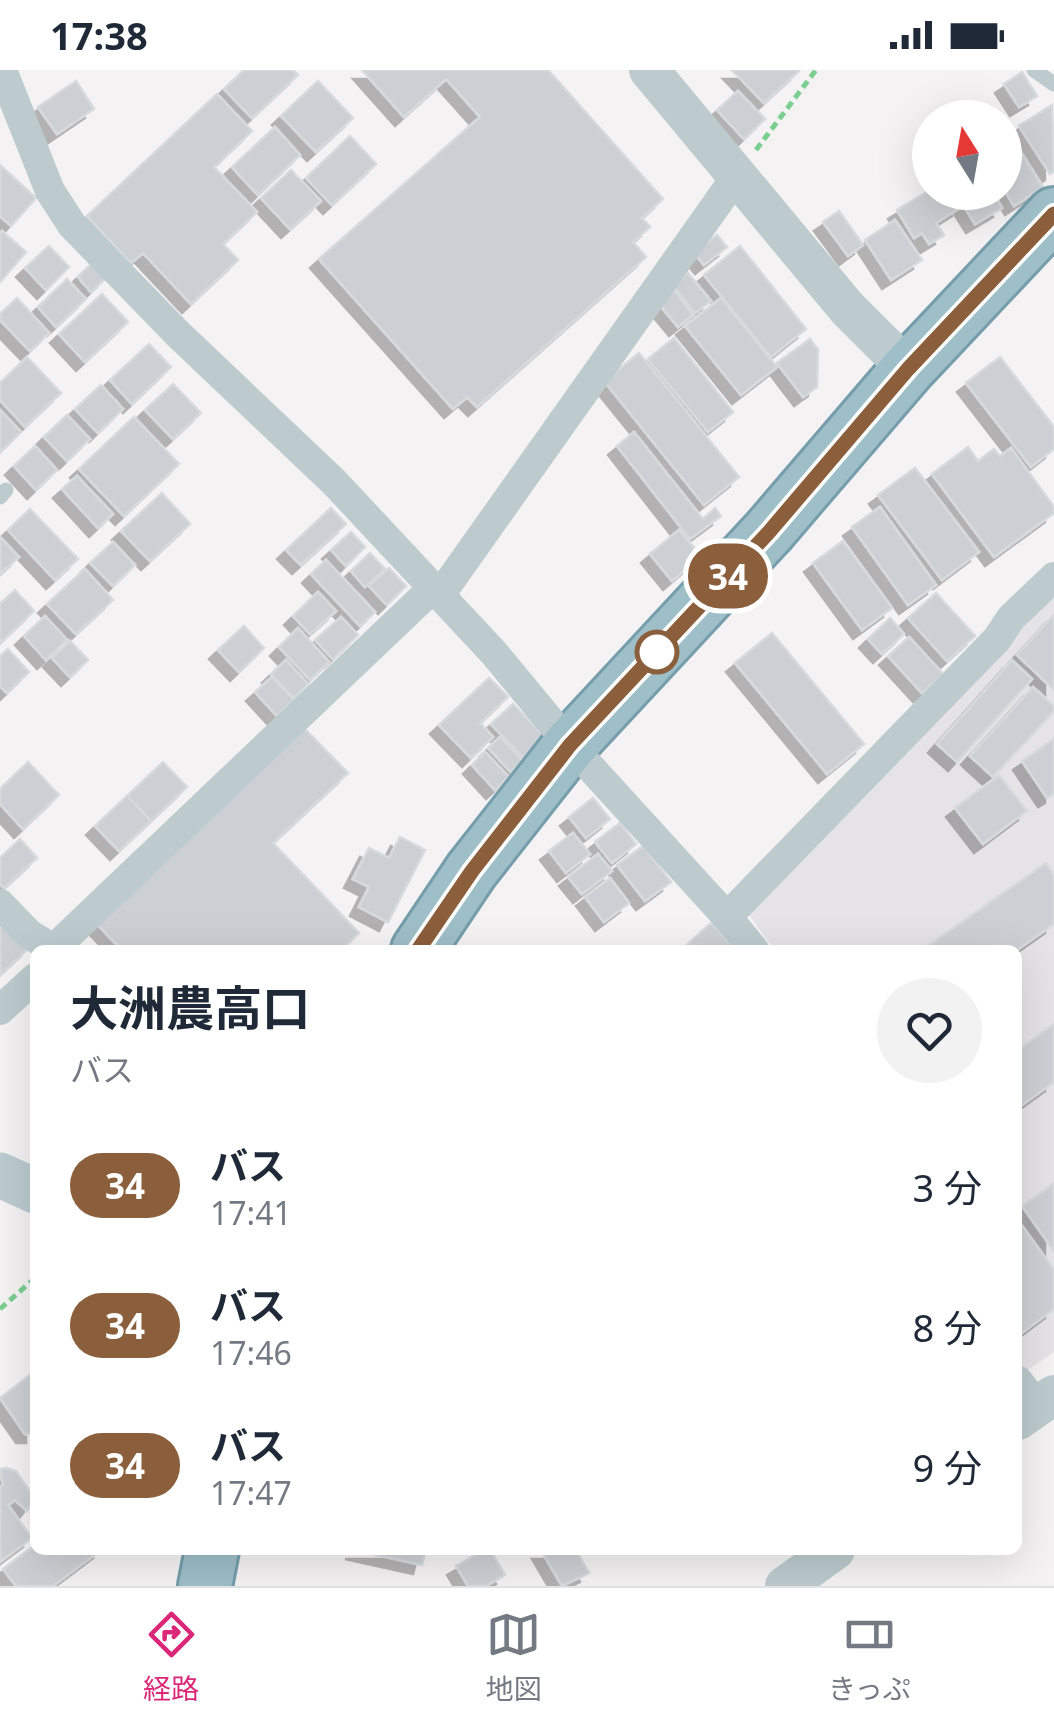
<!DOCTYPE html>
<html lang="ja">
<head>
<meta charset="utf-8">
<style>
	:root { --surface:#fff; --page:#f2f2f3; --text:#1f2937; --muted:#747a83; --line:#e0e1e3; --accent:#db2777 }
	body { margin:0; font-family:"Noto Sans","Noto Sans JP",sans-serif; background:var(--page); color:var(--text); height:100vh; display:flex; flex-direction:column; font-size:38px; white-space:nowrap }
	* { box-sizing:border-box; margin:0 }
	p { font-size:32px; color:var(--muted) }
	.icon { flex:none; width:55px; height:55px; fill:none; stroke:currentColor; stroke-width:2; stroke-linecap:round; stroke-linejoin:round }
	.map { position:relative; flex:1; overflow:hidden }
	.panel { position:absolute; left:30px; top:875px; width:992px; height:610px; display:flex; flex-direction:column; background:var(--surface); border-radius:15px; box-shadow:0 10px 40px #0002 }
	.panel>* { flex:none }
	.badge { padding:0 20px; border-radius:32px; font-size:35px; line-height:65px }
	.needle { width:65px; rotate:349deg }
	.fabs { position:absolute; left:912px; top:30px; display:grid; gap:20px }
	.fabs a { display:grid; place-items:center; width:110px; height:110px; border-radius:50%; background:var(--surface); box-shadow:0 10px 40px #0002; font-size:50px }
	.map>.badge { position:absolute; translate:-50% -50%; box-shadow:0 0 0 5px #fff }
	.round { display:grid; place-items:center; flex:none; width:105px; height:105px; border-radius:52px; background:var(--page) }
	.overview { display:flex; align-items:center; justify-content:space-between; height:170px; padding:0 40px }
	h1 { font-size:48px; font-weight:700; line-height:75px }
	ul { padding:0; list-style:none }
	li { display:flex; align-items:center; gap:30px; height:140px; padding:0 40px }
	li div { flex:1 }
	li b { display:block; font-size:38px }
	li em { font-style:normal }
	li .badge { min-width:110px; font-weight:700; text-align:center }
	.status { display:flex; justify-content:space-between; align-items:center; height:70px; padding:0 50px; background:var(--surface); direction:ltr }
	.status svg { height:28px; fill:currentColor }
	.menu { display:flex; justify-content:space-around; align-items:center; height:140px; border-top:2px solid var(--line); background:var(--surface); font-size:28px; color:var(--muted) }
	.menu a { display:grid; justify-items:center; gap:5px }
	.menu .current { color:var(--accent) }
	.map>svg:first-child { display:block }
	.education { fill:#e5e3e5 }
	.building { fill:#ccd0d4; stroke:#d6dadd; stroke-width:2.5; filter:url(#shadow) }
	.lines { fill:none; stroke-linecap:round; stroke-linejoin:round }
	.trunk-casing { stroke:#759dac; stroke-width:58 }
	.path { stroke:#7ace8f; stroke-width:5; stroke-dasharray:8 5; stroke-linecap:butt }
	.service { stroke:#bdcbce; stroke-width:15 }
	.minor { stroke:#bdcbce; stroke-width:30 }
	.tertiary { stroke:#bdcbce; stroke-width:40 }
	.secondary { stroke:#bbcbd0; stroke-width:45 }
	.trunk { stroke:#9ebec8; stroke-width:52 }
	.line-casing { stroke:#fff; stroke-width:22 }
	.line { stroke:#8b5e3c; stroke-width:15 }
	.stop-dot { fill:#fff; stroke:#8b5e3c; stroke-width:5 }
</style>
</head>
<body>
<div class="status"><b>17:38</b><svg viewBox="0 0 49 12"><path d="M0 12V9h3v3zM5 12V6h3v6zM10 12V3h3v9zM15 12V0h3v12zM26 1h20v11H26zM47 4h2v5h-2z"/></svg></div>
<div class="map">
<svg width="1054" height="1516" viewBox="0 0 1054 1516">
	<defs>
		<filter id="shadow"><feDropShadow dx="-9" dy="9" stdDeviation="0" flood-color="#0004"/></filter>
	</defs>
	<rect width="100%" height="100%" fill="#f4f2f3"/>
	<path class="education" d="M1054,521V1282L1028,1300L1018,1297V880H774L746,840Z"/>
	<g class="building">
		<path d="M244,0H293L298,5L252,48L224,19Z"/>
		<path d="M362,0H548L663,129L642,148L650,157L633,172L646,187L477,337L467,327L453,339L319,189L480,47L446,9L404,47Z"/>
		<path d="M732,0H798L799,1L764,33Z"/>
		<path d="M1022,2L1037,26L1019,37L1004,14Z"/>
		<path d="M76,11L94,39L57,64L38,37Z"/>
		<path d="M318,11L353,48L316,82L281,46Z"/>
		<path d="M738,21L765,49L744,69L717,40Z"/>
		<path d="M217,24L252,61L214,97L257,142L223,174L238,190L191,234L143,183L131,193L87,146Z"/>
		<path d="M1052,35L1054,101L1050,104L1019,56Z"/>
		<path d="M275,57L300,85L258,125L232,97Z"/>
		<path d="M1010,65L1043,117L1014,136L1005,121V68Z"/>
		<path d="M350,66L376,94L332,135L306,108Z"/>
		<path d="M0,95L36,128L11,156L0,146Z"/>
		<path d="M291,100L321,131L290,159L261,128Z"/>
		<path d="M930,120V122H952L961,137L936,153L944,165L929,174L922,163L914,168L897,140Z"/>
		<path d="M955,122H993L1002,138L975,154Z"/>
		<path d="M839,141L863,175L848,186L823,152Z"/>
		<path d="M895,150L922,190L891,210L865,170Z"/>
		<path d="M2,161L26,182L0,212V163Z"/>
		<path d="M717,165L727,177L704,195L694,183Z"/>
		<path d="M49,176L69,197L46,220L25,198Z"/>
		<path d="M740,176L806,259L771,287L704,205Z"/>
		<path d="M92,193L106,208L91,222L78,207Z"/>
		<path d="M688,203L711,231L695,243L672,215Z"/>
		<path d="M67,209L86,229L56,257L38,237Z"/>
		<path d="M674,220L693,245L678,257L658,233Z"/>
		<path d="M102,224L128,252L85,292L59,264Z"/>
		<path d="M17,228L49,263L30,281L0,250V244Z"/>
		<path d="M721,228L777,297L741,325L685,256Z"/>
		<path d="M674,268L733,342L708,362L648,289Z"/>
		<path d="M810,269L818,280L817,317L803,327L777,293Z"/>
		<path d="M149,274L171,297L132,334L110,310Z"/>
		<path d="M639,283L739,407L704,435L604,311Z"/>
		<path d="M27,287L61,323L25,357L0,330V313Z"/>
		<path d="M1000,287L1054,357V379L1031,397L966,313Z"/>
		<path d="M173,314L201,343L173,369L145,340Z"/>
		<path d="M101,315L123,339L98,363L75,339Z"/>
		<path d="M0,340L21,362L0,382Z"/>
		<path d="M67,345L90,369L67,391L44,367Z"/>
		<path d="M134,347L179,394L124,446L79,399Z"/>
		<path d="M634,362L703,449L715,438L721,446L690,469L617,376Z"/>
		<path d="M35,376L57,400L36,420L14,396Z"/>
		<path d="M968,377L978,391L994,379L1000,386L1011,378L1054,437V443L994,487L932,404Z"/>
		<path d="M915,398L979,482L942,510L878,425Z"/>
		<path d="M77,406L113,444L98,458L62,419Z"/>
		<path d="M162,423L190,454L150,491L121,461Z"/>
		<path d="M880,437L936,515L908,535L852,457Z"/>
		<path d="M331,438L346,454L301,495L286,480Z"/>
		<path d="M30,439L78,489L55,510L8,460Z"/>
		<path d="M679,460L701,486L672,511L650,484Z"/>
		<path d="M351,462L365,477L346,496L331,480Z"/>
		<path d="M0,467L19,487L0,504Z"/>
		<path d="M843,471L892,538L862,560L813,493Z"/>
		<path d="M113,472L135,495L113,516L90,493Z"/>
		<path d="M370,483L385,499L365,517L351,501Z"/>
		<path d="M326,490L375,542L360,556L311,504Z"/>
		<path d="M389,498L406,516L387,535L369,516Z"/>
		<path d="M85,499L113,530L76,564L47,534Z"/>
		<path d="M15,520L34,541L0,573V534Z"/>
		<path d="M318,522L336,541L310,564L293,546Z"/>
		<path d="M936,523L975,566L947,591L908,548Z"/>
		<path d="M1054,545V620L1017,585Z"/>
		<path d="M45,546L67,570L46,590L24,566Z"/>
		<path d="M341,547L358,565L333,589L315,570Z"/>
		<path d="M890,548L904,564L882,584L868,569Z"/>
		<path d="M244,556L264,578L239,602L218,580Z"/>
		<path d="M298,558L329,592L310,610L279,577Z"/>
		<path d="M772,563L864,674L827,704L735,593Z"/>
		<path d="M909,567L943,604L922,623L888,586Z"/>
		<path d="M70,571L88,590L70,607L52,588Z"/>
		<path d="M8,579L29,602L7,623L0,616V586Z"/>
		<path d="M286,590L308,614L294,628L271,604Z"/>
		<path d="M1012,590L1032,609L957,692L937,674Z"/>
		<path d="M272,607L294,630L277,646L255,622Z"/>
		<path d="M489,608L508,627L480,653L493,667L471,688L439,655Z"/>
		<path d="M1033,617L1054,636V641L993,707L970,686Z"/>
		<path d="M513,634L547,669L525,689L491,654Z"/>
		<path d="M305,659L348,703L273,773L359,863L341,880H122L97,854Z"/>
		<path d="M500,667L523,691L511,702L488,678Z"/>
		<path d="M1054,669V724L1047,728L1022,691Z"/>
		<path d="M485,682L509,707L495,720L472,695Z"/>
		<path d="M28,692L59,725L23,759L0,734V719Z"/>
		<path d="M163,692L187,717L151,751L127,726Z"/>
		<path d="M999,705L1027,741L983,774L955,738Z"/>
		<path d="M127,726L151,751L119,781L95,756Z"/>
		<path d="M593,728L610,749L586,768L569,747Z"/>
		<path d="M620,753L636,774L612,793L595,772Z"/>
		<path d="M573,763L590,784L566,803L549,781Z"/>
		<path d="M400,767L425,780L388,852L359,837L369,817L353,809L369,778L389,788Z"/>
		<path d="M20,769L37,788L4,818L0,814V788Z"/>
		<path d="M643,776L671,812L645,831L617,795Z"/>
		<path d="M598,784L612,801L582,824L568,807Z"/>
		<path d="M1046,793L1054,805V854L1017,880H922Z"/>
		<path d="M610,808L629,833L604,852L585,827Z"/>
		<path d="M0,846L30,877L0,905Z"/>
		<path d="M711,853L734,878L681,880Z"/>
		<path d="M1054,954V1012L1018,1038V980Z"/>
		<path d="M1054,1113V1181L1022,1136Z"/>
		<path d="M1018,1150L1054,1200V1239L1022,1263L1018,1257Z"/>
		<path d="M35,1301V1364H25L0,1328Z"/>
		<path d="M6,1398L16,1401L31,1423L33,1433L27,1441L15,1430L8,1435L32,1468L0,1492V1417L3,1415L0,1399Z"/>
		<path d="M35,1475V1480H101L53,1516H16L3,1499Z"/>
		<path d="M354,1480H426L422,1495Z"/>
		<path d="M485,1480H490L505,1505L486,1516H468L456,1496Z"/>
		<path d="M541,1480H576L589,1503L562,1516Z"/>
	</g>
	<g class="lines">
		<g class="trunk-casing">
			<g id="trunk">
				<path d="M418,880L471,801L570,675L769,461L908,299L1054,144"/>
				<path d="M205,1516L212,1480"/>
			</g>
		</g>
		<g class="path">
			<path d="M756,80L816,0"/>
			<path d="M0,1239L35,1208"/>
		</g>
		<g class="service">
			<path d="M1034,0L1054,14"/>
			<path d="M0,427L6,420"/>
		</g>
		<g class="minor">
			<path d="M2,0L50,121L72,155L178,264L334,412L494,583L570,675L727,847L754,880"/>
			<path d="M440,525L736,107"/>
			<path d="M0,834L29,864L55,880"/>
			<path d="M727,847L997,569L1011,548L1054,507"/>
			<path d="M56,880L64,869L433,518"/>
			<path d="M0,940L35,908"/>
			<path d="M1018,1311L1038,1336"/>
		</g>
		<g class="tertiary">
			<path d="M649,0L847,238L908,299"/>
			<path d="M1018,1350L1054,1325"/>
			<path d="M785,1516L835,1480"/>
		</g>
		<path class="secondary" d="M0,1105L35,1121"/>
		<use href="#trunk" class="trunk"/>
	</g>
	<g class="lines">
		<g class="line-casing">
			<path id="line" d="M418,880L472,801L570,675L769,462L908,299L1054,144"/>
		</g>
		<use href="#line" class="line"/>
	</g>
	<circle class="stop-dot" cx="657" cy="582" r="20"/>
</svg>
<div class="fabs">
<a><svg class="needle" viewBox="-14 -14 28 28"><path d="M0-13l5 13h-10z" fill="#e53935"/><path d="M0 13l5-13h-10z" fill="#747a83"/></svg></a>
</div>
<b class="badge" style="left:728px;top:506px;background:#8b5e3c;color:#fff">34</b>
<section class="panel">
<div class="overview"><div><h1>大洲農高口</h1><p>バス</p></div><a class="round"><svg class="icon" aria-label="heart" viewBox="0 0 24 24"><path d="M12 20l-8-8c-3-5 5-10 8-4 3-6 11-1 8 4z"/></svg></a></div>
<ul>
<li><span class="badge" style="background:#8b5e3c;color:#fff">34</span><div><b>バス</b><p>17:41</p></div><em>3 分</em></li>
<li><span class="badge" style="background:#8b5e3c;color:#fff">34</span><div><b>バス</b><p>17:46</p></div><em>8 分</em></li>
<li><span class="badge" style="background:#8b5e3c;color:#fff">34</span><div><b>バス</b><p>17:47</p></div><em>9 分</em></li>
</ul>
</section>
</div>
<nav class="menu">
<a class="current"><svg class="icon" aria-label="directions" viewBox="0 0 24 24"><path d="M12 3l9 9-9 9-9-9zM9 14v-3h6M13 9l2 2-2 2"/></svg>経路</a>
<a><svg class="icon" aria-label="map" viewBox="0 0 24 24"><path d="M3 6l6-2 6 2 6-2v14l-6 2-6-2-6 2zM9 4v14M15 6v14"/></svg>地図</a>
<a><svg class="icon" aria-label="tickets" viewBox="0 0 24 24"><path d="M3 7h18v10H3zM15 7v10"/></svg>きっぷ</a>
</nav>
</body>
</html>
